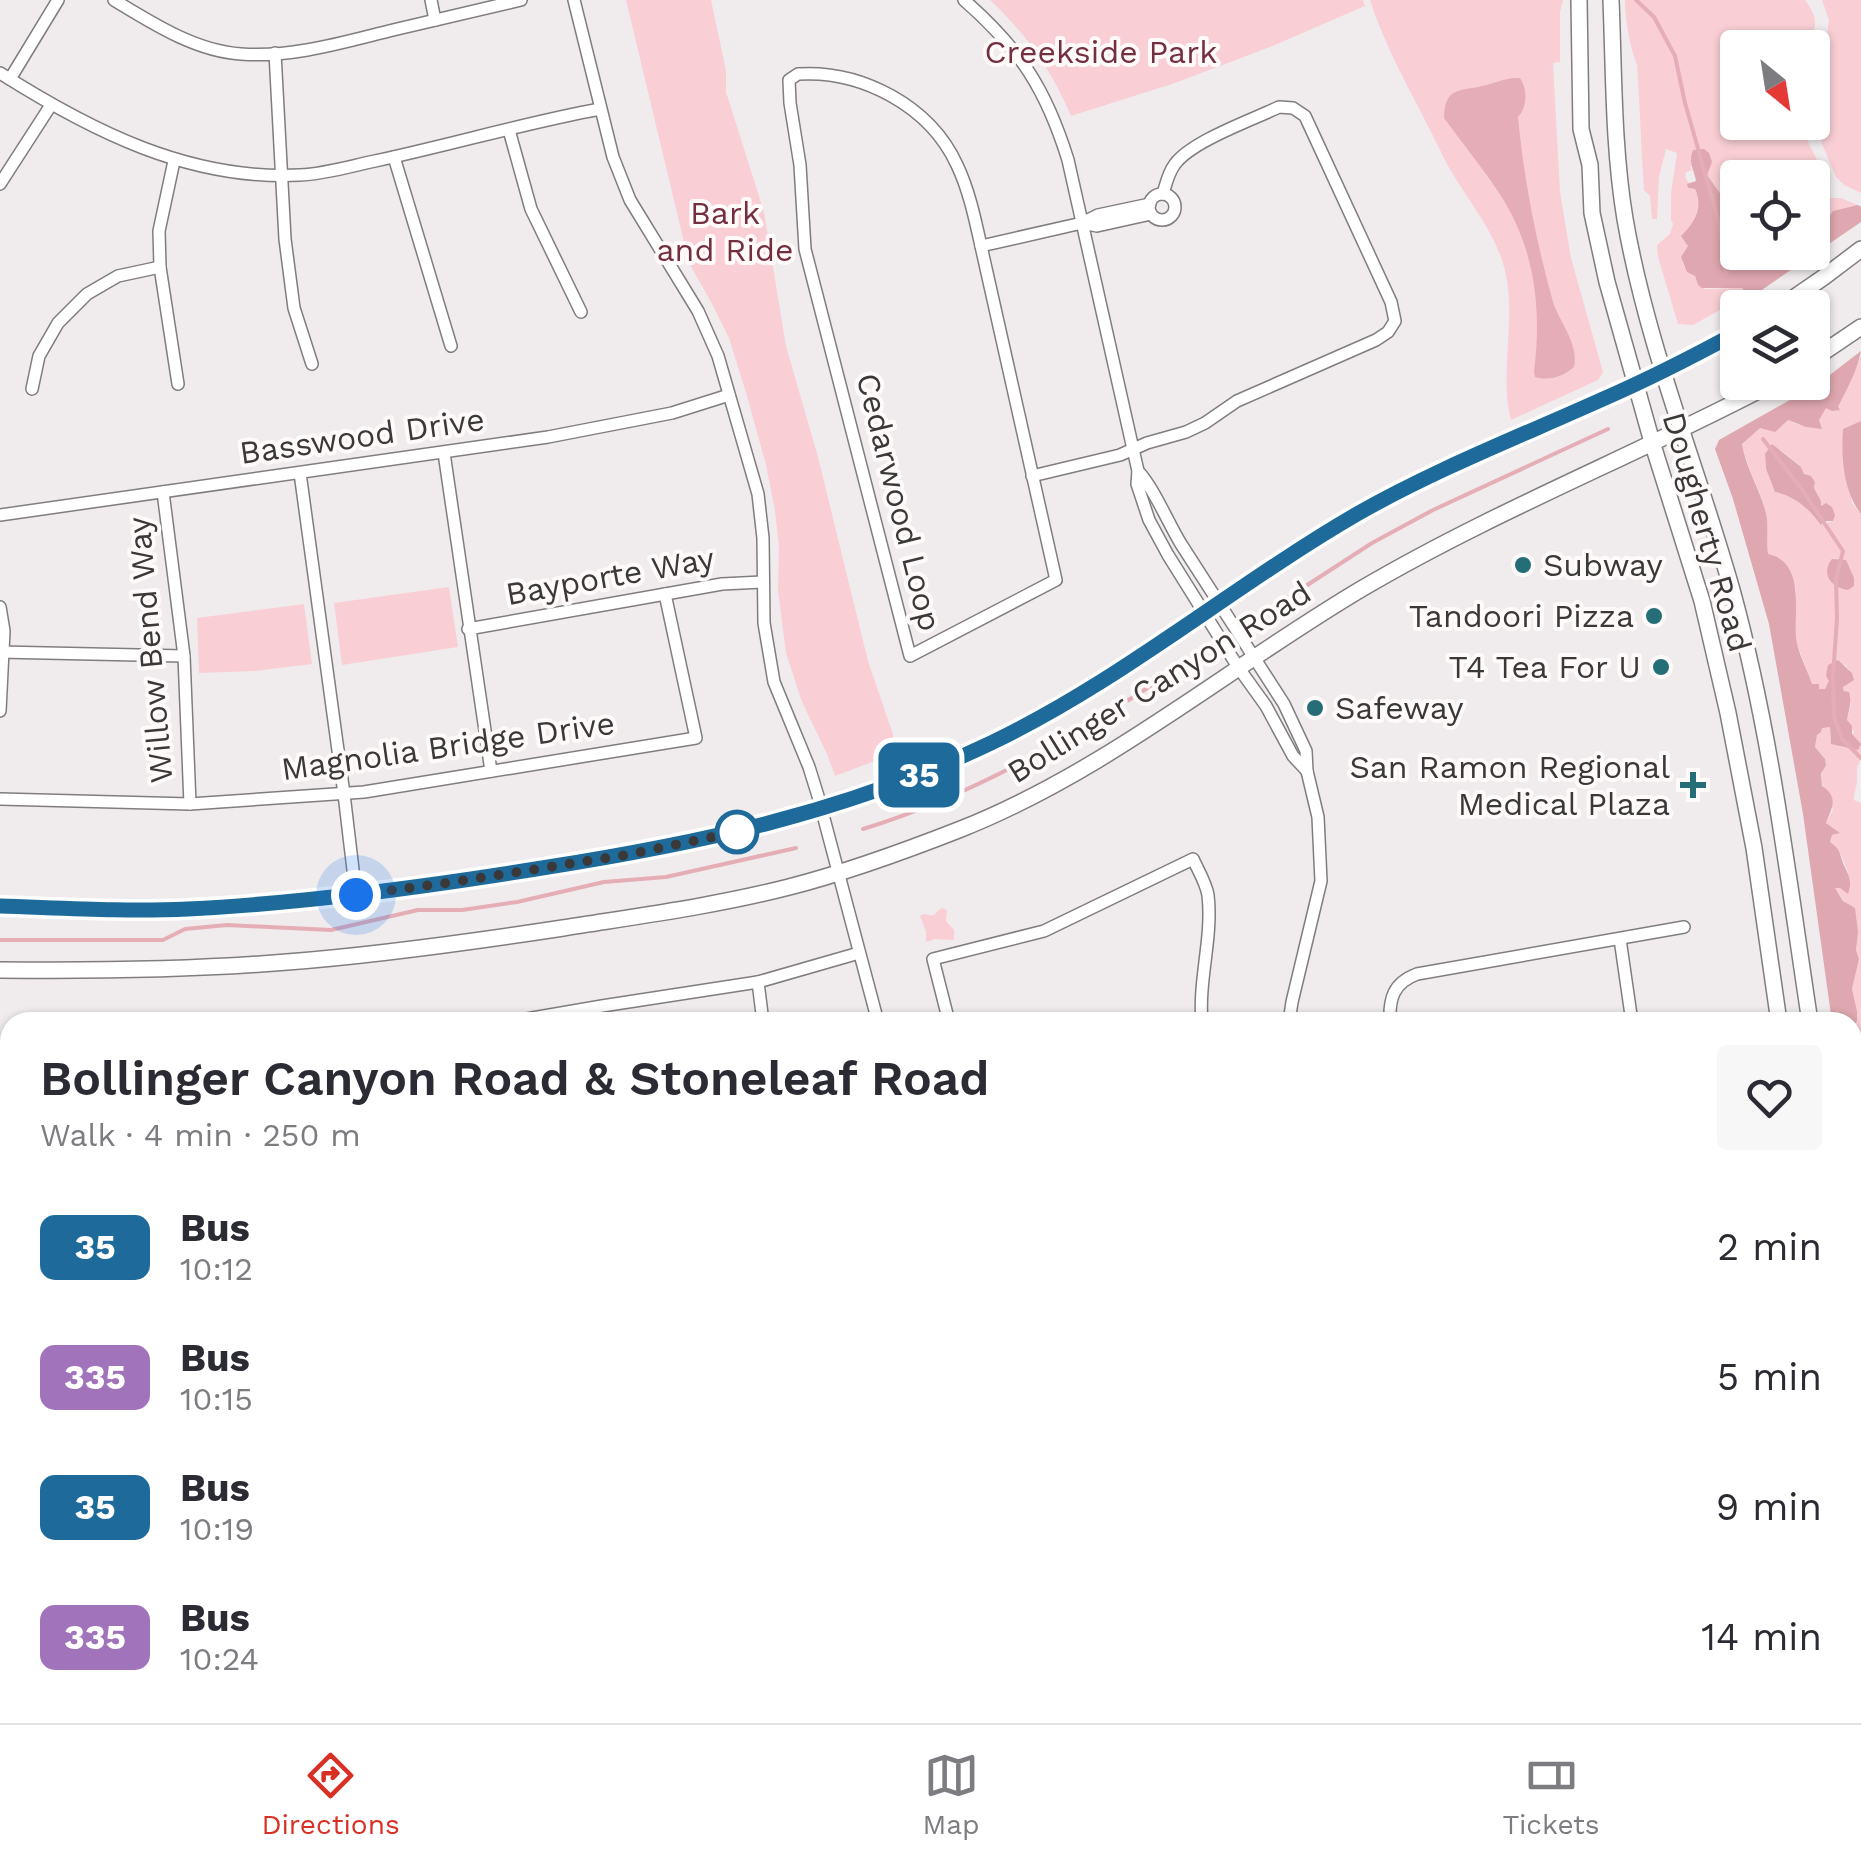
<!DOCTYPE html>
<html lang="en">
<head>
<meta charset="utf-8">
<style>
	:root { --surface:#fff; --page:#f7f7f7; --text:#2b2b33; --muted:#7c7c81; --line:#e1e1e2; --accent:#d93025 }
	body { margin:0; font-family:"Work Sans",sans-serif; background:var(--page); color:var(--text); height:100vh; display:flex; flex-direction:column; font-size:38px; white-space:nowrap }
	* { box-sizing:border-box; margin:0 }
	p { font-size:32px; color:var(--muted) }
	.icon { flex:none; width:55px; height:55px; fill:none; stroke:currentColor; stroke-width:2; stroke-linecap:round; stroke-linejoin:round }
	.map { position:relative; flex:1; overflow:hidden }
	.details { position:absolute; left:0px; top:1012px; width:1862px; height:712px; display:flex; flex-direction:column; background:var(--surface); border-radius:30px 30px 0 0; box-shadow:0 2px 8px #0004 }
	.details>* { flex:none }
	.badge { padding:0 20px; border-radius:15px; font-size:35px; line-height:65px }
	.needle { width:65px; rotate:150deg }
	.controls { position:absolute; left:1720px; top:30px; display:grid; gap:20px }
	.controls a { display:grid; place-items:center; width:110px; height:110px; border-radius:10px; background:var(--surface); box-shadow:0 2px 8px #0004; font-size:50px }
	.you { position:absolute; width:50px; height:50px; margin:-25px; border:8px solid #fff; border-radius:50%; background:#1a73e8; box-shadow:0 0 0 15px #1a73e833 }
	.map>.badge { position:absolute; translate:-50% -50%; box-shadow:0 0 0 5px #fff }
	.round { display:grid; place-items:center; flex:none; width:105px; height:105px; border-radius:10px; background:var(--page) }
	.head { display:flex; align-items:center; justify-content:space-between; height:170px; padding:0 40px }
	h1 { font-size:48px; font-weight:600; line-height:75px }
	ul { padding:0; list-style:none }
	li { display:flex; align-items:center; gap:30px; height:130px; padding:0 40px }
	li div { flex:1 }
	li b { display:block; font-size:38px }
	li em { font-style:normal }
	li .badge { min-width:110px; font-weight:700; text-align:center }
	.tabs { display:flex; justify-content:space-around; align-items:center; height:140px; border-top:2px solid var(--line); background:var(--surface); font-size:28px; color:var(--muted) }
	.tabs a { display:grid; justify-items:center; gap:5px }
	.tabs .selected { color:var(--accent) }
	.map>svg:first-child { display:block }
	.green { fill:#f9cfd5; fill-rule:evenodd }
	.forest { fill:#dfa7af }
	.water { fill:#e5adb5 }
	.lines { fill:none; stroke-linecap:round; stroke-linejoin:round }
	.stream { stroke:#e5adb5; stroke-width:4 }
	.minor-casing { stroke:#817d7e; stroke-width:14 }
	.major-casing { stroke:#817d7e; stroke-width:18 }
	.minor { stroke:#fff; stroke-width:11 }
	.major { stroke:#fff; stroke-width:15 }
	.line-casing { stroke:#fff; stroke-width:22 }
	.line { stroke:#1e6b9b; stroke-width:15 }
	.walk { stroke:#3a3838; stroke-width:10; stroke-dasharray:0 18 }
	.poi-dot { fill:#256e78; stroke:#fefafa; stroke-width:4 }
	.stop-dot { fill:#fff; stroke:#1e6b9b; stroke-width:5 }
	.labels { text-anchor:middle; stroke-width:8; stroke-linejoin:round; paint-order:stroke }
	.park-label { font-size:32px; fill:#732f3e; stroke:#fefafa }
	.street-label { font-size:32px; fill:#3a3838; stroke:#fefafa }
	.poi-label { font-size:32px; fill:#3a3838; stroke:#fefafa; text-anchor:end }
</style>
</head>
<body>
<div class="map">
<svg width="1861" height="1723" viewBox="0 0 1861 1723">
	<rect width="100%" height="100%" fill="#f0eced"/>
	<g class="green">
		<path d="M626,0H711L726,71V92L764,212L786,346L818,457L868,661L899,752L835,776L827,754L802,702L786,653L778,591L779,547L775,511L766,465L747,396L729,338L711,302L689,263Z"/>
		<path d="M990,0H1363L1365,6L1275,45L1175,83L1071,116C1050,68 1028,36 990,0Z"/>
		<path d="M1370,0H1563L1560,12V62L1553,63L1560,192L1571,258L1603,372L1598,380L1511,420C1497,366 1522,308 1499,252C1486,221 1465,195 1448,166C1442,155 1437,143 1431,132C1409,88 1385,47 1370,0Z"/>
		<path d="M1625,0H1805C1819,19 1817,26 1807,47L1738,48V122L1799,123L1826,179L1821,186L1813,185L1812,178H1738L1737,226L1724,210L1727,203L1707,175V171L1690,166L1692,170L1686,172L1685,177L1689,183L1688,188L1695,189L1700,202L1687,243L1688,247C1678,258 1682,269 1695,276L1698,285L1705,289L1742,288L1747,295L1693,325L1678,324L1658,257L1657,245L1670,234L1673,224L1671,220V193L1677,153L1666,149L1659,177L1657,219H1652L1650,196L1644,190C1641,148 1640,107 1637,65C1630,48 1625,20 1625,0Z"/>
		<path d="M1822,0H1861V193L1844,185L1836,177L1812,120V66L1827,34L1829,20Z"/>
		<path d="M1813,198H1841L1858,205L1826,221L1813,224Z"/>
		<path d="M1861,357V421L1843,429L1852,503L1861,514V760C1855,768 1858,773 1857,782C1856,789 1854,793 1854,800L1861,803V1054L1852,1031L1857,1021V1011L1852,989L1859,959L1856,950L1858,932L1847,905L1834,887L1840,888L1848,872L1841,855L1830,842L1832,835L1838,833L1826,823L1833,810C1826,795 1816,780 1826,764L1825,759L1815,747L1817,735L1822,727H1830V739L1844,747L1854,732L1847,720L1851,704L1843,687L1853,680L1852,673L1844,664L1825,689L1819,690L1812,684L1796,641V590L1791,572L1768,554C1766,541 1769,527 1766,513C1761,489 1746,469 1742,443L1760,428L1788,420L1796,424L1822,428L1819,420L1825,407H1838C1846,391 1852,374 1861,357ZM1780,450L1801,467L1804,474L1811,477L1815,482L1814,488L1821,501V506L1824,505L1833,521L1821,525C1809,509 1795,496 1775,492L1766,469L1765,455Z"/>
		<path d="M449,587L458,647L342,665L334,603Z"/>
		<path d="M304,604L312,664L255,671L199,673L197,618Z"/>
		<path d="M942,908L947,910L946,921L954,930V940L935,939L926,942V932L920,916L923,914C939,917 931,915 942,908Z"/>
		<path d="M1852,1394L1861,1420V1627L1852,1612Z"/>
		<path d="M10,1572V1715H66L71,1721L69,1723H0V1580Z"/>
		<path d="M1020,1715H1235L1237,1723H1014Z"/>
	</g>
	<g class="forest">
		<path d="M1704,149L1709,153L1712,162L1707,175L1727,203L1725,211L1737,226L1738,252H1812L1813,224L1826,221L1833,211L1858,205L1861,207V222L1750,298L1742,288H1702L1698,285L1695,276L1687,272L1681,257L1688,246L1681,236C1694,223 1704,208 1695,189L1688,188L1687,184L1696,181C1694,169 1688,163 1693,150Z"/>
		<path d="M1861,351C1858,369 1846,391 1838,407L1840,410L1832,411L1826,408L1819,420L1822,429L1806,427L1788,420L1775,432L1760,428L1742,444C1746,469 1760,489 1766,513C1769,526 1766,541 1768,554C1805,562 1794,610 1796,638C1798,653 1807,669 1812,684H1819V689H1825L1829,681L1826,676L1828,665L1838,660L1852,673L1854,680L1843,687L1844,691L1849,692C1852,702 1849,709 1847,720L1852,726V734L1861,744L1858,750L1831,744L1830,727L1822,728L1821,732L1817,735L1815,747L1825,759L1826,765L1821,774L1822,786C1839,797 1832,808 1826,823L1840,833L1832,835L1830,842C1840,849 1839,852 1843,863C1848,875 1853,880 1848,894L1840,888H1835L1843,901L1855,908L1858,932L1856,950L1859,959L1852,989L1857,1011V1021L1853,1027L1852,1022H1832L1803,814L1769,624L1733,499L1715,449L1719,440L1818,384Z"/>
		<path d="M1861,421V514C1843,491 1841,457 1843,429Z"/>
		<path d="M1772,444L1801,467L1804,474L1811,476L1815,482L1814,488L1821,501V506L1826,503L1832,507L1835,515L1833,521H1826L1821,525C1809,509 1795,496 1775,492L1766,469L1765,454Z"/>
		<path d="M1832,559L1846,560L1854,578V586L1848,590C1832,588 1820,574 1832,559Z"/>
		<path d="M1853,1031L1861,1054V1121L1853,1118Z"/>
	</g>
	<path class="water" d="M1512,78H1520C1528,90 1527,107 1518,117C1524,180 1536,241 1553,302C1560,323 1579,344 1574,367C1563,377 1549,381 1535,377L1534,372C1542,309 1535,247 1499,193C1482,167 1462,143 1444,118C1445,90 1455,91 1478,87C1490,85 1500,80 1512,78Z"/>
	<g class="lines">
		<g class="stream">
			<path d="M1636,0L1654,17L1675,56L1685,103L1719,222L1726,273"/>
			<path d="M1763,439L1803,491L1843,551L1836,579L1837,619L1833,676L1834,717L1842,739L1861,758"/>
			<path d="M1255,619L1372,543L1433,510L1608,429"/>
			<path d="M863,829C984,792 1093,725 1198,655"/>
			<path d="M0,940H163L185,929L227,925L331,930L418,910H462L517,902L604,882L666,877L796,848"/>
		</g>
		<g class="minor-casing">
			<g id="minor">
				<path d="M114,0C152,23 195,51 241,54C292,58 344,42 393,30C435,20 478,10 521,0"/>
				<path d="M431,0L435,20"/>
				<path d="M574,0L613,157L630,200L698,311L718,356L758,494L763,538L764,623L774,682L809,767L818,796L878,1022"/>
				<path d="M964,0C1020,49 1046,89 1068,160L1133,449L1138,471L1137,484L1149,520L1168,555L1238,667L1266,706L1293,756L1307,771"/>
				<path d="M275,53L285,239L294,308L312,364"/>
				<path d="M0,73C90,130 189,181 300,175C325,174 351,166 375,161C450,145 524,123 600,109"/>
				<path d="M798,74C862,70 930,106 957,165C969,190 975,219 981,246L1056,580L910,656L805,249L800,165L790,103L789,80Z"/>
				<path d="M10,79L58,0"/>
				<path d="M509,130L531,209L581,312"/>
				<path d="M394,157L451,346"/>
				<path d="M174,161L159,231L160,267L178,384"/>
				<path d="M0,184L51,105"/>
				<circle cx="1162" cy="207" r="13"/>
				<path d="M1082,223L1097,226L1151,214"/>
				<path d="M981,246L1082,223L1098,215L1150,204"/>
				<path d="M32,389L39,356L58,323L87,294L118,276L160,267"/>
				<path d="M444,453L491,771"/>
				<path d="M1138,471C1154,488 1168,523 1181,544L1284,704L1306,751L1307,771L1318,817L1321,881L1292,1002L1289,1022"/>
				<path d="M300,473L344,794L356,895"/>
				<path d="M1032,476L1120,455L1147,443L1186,432L1205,423L1237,401L1376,340L1388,332L1395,321L1391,302L1305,116L1293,108L1279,107C1252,120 1192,141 1175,164C1168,173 1166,184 1163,194"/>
				<path d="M163,492L184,656L190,804"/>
				<path d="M0,515L548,437L672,413L729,395"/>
				<path d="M0,607L4,631L0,711"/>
				<path d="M468,629L722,584L762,582"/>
				<path d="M0,652L184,656"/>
				<path d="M0,799L190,804L364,792L696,738L665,594"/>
				<path d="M1620,939L1632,1022"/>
				<path d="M758,982L763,1022"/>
				<path d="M509,1022L602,1006L758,982L859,953"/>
				<path d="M949,1022L933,959L1044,931L1193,859C1198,870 1206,883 1208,895C1213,938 1198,980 1202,1022"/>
				<path d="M1390,1022C1389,999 1393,983 1417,974L1684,927"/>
				<path d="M0,1065L10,1064"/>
				<path d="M1852,1140L1861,1139"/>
				<path d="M1852,1162L1861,1161"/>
				<path d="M0,1196H10"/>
				<path d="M0,1344L10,1348"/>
				<path d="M0,1561L10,1552"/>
				<path d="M454,1715L457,1723"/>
				<path d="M1303,1715L1306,1723"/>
				<path d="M1446,1715L1449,1723"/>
				<path d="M1848,1715L1854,1723"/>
				<path d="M88,1723L97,1715"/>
				<path d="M871,1723L880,1715"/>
				<path d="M1014,1723L1020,1715"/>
				<path d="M1651,1723L1665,1718"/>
			</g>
		</g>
		<g class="major-casing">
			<g id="major">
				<path d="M1579,0L1581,129L1590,165L1592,213L1607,282L1652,442L1702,601L1728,713L1754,848L1779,1022"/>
				<path d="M1611,0C1614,73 1613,147 1625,219C1647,346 1697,466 1732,590C1771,732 1788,878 1810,1022"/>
				<path d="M1779,308L1824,277L1861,249"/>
				<path d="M1812,360L1861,327"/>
				<path d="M0,906C62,908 125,912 188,909C307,903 424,887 542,869C699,843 847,812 992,743C1121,681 1233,586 1357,514C1444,464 1538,429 1629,387C1666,370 1702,351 1738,331"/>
				<path d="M0,970C96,971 192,970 287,962C380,955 471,942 563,928C638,916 715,906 789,887C848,872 905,851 961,829C1107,771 1229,667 1363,588C1496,510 1639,454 1775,382"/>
				<path d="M1852,1300L1861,1329"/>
				<path d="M1852,1394L1861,1420"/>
			</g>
		</g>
		<use href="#minor" class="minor"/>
		<use href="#major" class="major"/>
	</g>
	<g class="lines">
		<g class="line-casing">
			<path id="line" d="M0,906C62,908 125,912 188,909C307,903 424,887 542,868C700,843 845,813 991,743C1121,681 1233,586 1357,514C1436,469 1521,436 1603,399C1649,379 1694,356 1738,332"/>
		</g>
		<use href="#line" class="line"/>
		<path class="walk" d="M356,895L454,882L626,855L737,832"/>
	</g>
	<g class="poi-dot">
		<circle cx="1523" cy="565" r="10"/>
		<circle cx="1654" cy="616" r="10"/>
		<circle cx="1661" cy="667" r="10"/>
		<circle cx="1315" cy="708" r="10"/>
		<path d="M1688 770h10v10h10v10h-10v10h-10v-10h-10v-10h10z"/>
	</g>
	<circle class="stop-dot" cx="737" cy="832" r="20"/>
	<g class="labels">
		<g class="park-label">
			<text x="1101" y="63">Creekside Park</text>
			<text x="725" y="224">Bark<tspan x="725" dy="37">and Ride</tspan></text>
		</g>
		<g class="street-label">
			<text transform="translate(362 436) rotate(-8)" y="11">Basswood Drive</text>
			<text transform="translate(899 502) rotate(76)" y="11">Cedarwood Loop</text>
			<text transform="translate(1707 532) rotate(74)" y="11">Dougherty Road</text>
			<text transform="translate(610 576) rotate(-10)" y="11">Bayporte Way</text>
			<text transform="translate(150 650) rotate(-95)" y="11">Willow Bend Way</text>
			<text transform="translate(1159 682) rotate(-32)" y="11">Bollinger Canyon Road</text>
			<text transform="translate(448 746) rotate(-8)" y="11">Magnolia Bridge Drive</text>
		</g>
		<g class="poi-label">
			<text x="1543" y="576" text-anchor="start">Subway</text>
			<text x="1634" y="627">Tandoori Pizza</text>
			<text x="1641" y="678">T4 Tea For U</text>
			<text x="1335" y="719" text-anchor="start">Safeway</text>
			<text x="1670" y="778">San Ramon Regional<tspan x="1670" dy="37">Medical Plaza</tspan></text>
		</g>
	</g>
</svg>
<div class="controls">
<a><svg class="needle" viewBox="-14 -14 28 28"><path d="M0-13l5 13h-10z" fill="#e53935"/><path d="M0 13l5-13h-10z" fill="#7c7c81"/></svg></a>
<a><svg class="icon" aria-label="locate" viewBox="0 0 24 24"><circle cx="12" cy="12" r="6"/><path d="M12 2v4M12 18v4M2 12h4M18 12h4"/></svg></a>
<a><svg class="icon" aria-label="layers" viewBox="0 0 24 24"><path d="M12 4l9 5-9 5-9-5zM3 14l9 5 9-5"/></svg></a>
</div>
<div class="you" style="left:356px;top:895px"></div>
<b class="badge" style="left:919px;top:775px;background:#1e6b9b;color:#fff">35</b>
<section class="details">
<div class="head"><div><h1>Bollinger Canyon Road &amp; Stoneleaf Road</h1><p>Walk · 4 min · 250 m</p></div><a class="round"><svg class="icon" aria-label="heart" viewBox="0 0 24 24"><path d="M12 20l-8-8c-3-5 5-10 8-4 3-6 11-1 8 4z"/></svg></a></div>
<ul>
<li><span class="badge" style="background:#1e6b9b;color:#fff">35</span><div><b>Bus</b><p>10:12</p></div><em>2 min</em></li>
<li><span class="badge" style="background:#a173ba;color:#fff">335</span><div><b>Bus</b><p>10:15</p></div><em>5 min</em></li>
<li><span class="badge" style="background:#1e6b9b;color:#fff">35</span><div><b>Bus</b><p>10:19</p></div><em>9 min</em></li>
<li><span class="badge" style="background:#a173ba;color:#fff">335</span><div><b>Bus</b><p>10:24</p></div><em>14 min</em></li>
</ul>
</section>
</div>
<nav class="tabs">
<a class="selected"><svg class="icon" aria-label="directions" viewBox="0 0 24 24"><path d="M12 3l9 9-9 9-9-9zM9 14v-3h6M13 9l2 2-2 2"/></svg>Directions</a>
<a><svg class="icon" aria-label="map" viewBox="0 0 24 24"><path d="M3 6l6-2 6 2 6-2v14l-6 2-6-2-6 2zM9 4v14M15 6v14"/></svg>Map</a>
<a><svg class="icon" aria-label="tickets" viewBox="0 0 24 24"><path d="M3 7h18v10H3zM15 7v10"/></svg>Tickets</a>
</nav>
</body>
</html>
